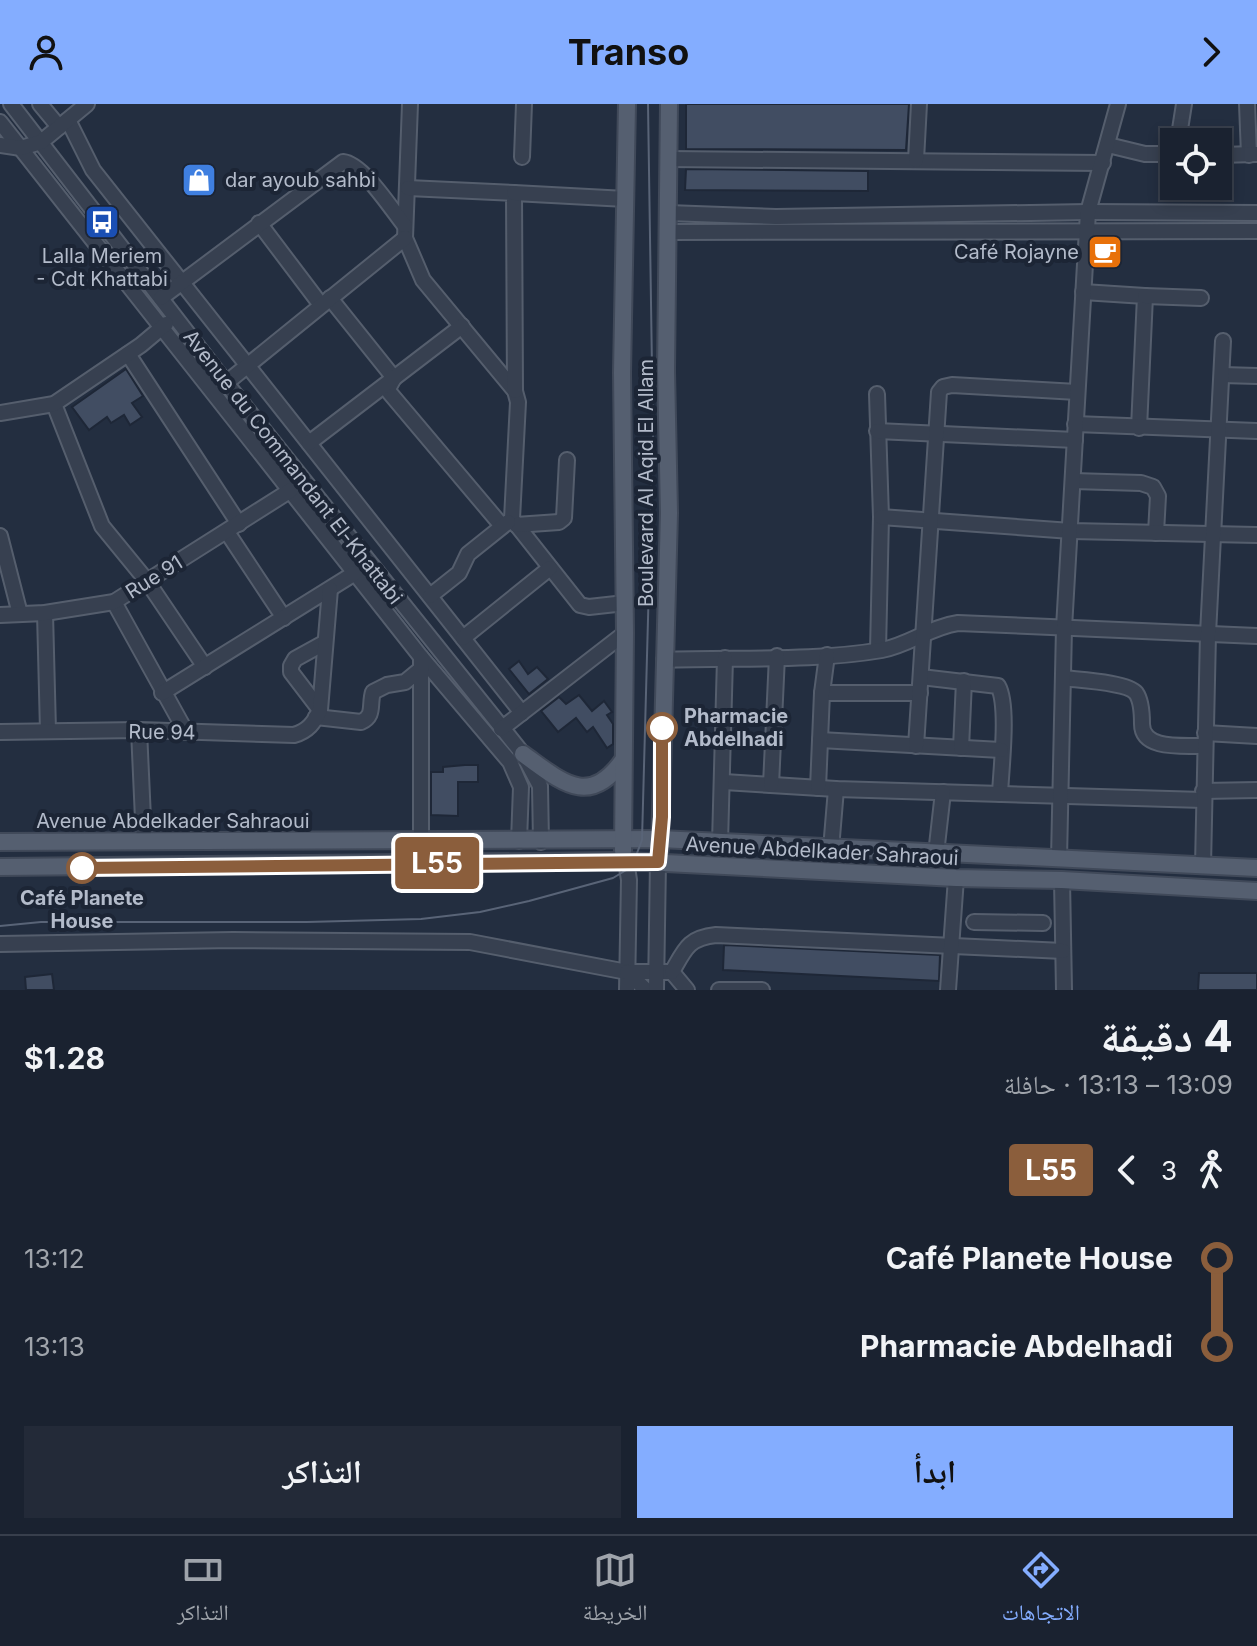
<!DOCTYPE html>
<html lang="ar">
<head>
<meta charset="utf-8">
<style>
	:root { --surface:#1a2230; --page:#232a38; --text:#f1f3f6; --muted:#9fa4ab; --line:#383f4c; --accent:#84adff }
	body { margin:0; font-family:Inter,"Noto Naskh Arabic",sans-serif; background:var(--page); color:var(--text); direction:rtl; height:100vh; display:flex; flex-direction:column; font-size:30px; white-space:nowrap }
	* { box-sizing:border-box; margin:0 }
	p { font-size:26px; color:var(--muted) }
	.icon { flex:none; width:44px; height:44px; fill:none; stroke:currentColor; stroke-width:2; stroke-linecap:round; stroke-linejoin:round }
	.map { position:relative; height:886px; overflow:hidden; direction:ltr }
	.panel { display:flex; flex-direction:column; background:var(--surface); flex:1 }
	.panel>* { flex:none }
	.badge { padding:0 16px; border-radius:6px; font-size:28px; line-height:52px }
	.tools { position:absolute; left:1160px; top:24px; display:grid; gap:16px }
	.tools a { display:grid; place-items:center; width:72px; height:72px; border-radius:0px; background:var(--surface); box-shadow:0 4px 12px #0003,0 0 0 2px var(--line); font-size:40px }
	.map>.badge { position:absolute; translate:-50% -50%; box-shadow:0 0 0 4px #fff }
	.legs { display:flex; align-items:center; gap:12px; height:88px; padding:0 24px; font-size:26px }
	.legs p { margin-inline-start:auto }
	.overview { display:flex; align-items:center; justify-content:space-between; height:136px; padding:0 24px }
	h1 { font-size:44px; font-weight:700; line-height:60px }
	.primary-button { display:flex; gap:16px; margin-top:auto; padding:16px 24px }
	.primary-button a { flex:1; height:92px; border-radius:0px; background:var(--accent); color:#111; font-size:32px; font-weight:700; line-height:92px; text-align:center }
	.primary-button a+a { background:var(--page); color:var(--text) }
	ul { padding:0 24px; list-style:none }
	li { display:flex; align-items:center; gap:28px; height:88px; font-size:30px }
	li i { display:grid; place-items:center; width:12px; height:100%; margin:0 10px; background:currentColor }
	li i::after { content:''; width:20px; height:20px; margin:-10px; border:6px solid; border-radius:50%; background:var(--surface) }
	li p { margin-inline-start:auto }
	li:first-child i { background:linear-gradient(#0000 50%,currentColor 0) }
	li:last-child i { background:linear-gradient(currentColor 50%,#0000 0) }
	header { display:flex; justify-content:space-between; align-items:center; height:104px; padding:0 24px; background:var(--accent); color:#111; font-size:36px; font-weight:700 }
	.tabs { display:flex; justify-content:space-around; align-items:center; height:112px; border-top:2px solid var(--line); background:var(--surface); font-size:22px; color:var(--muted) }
	.tabs a { display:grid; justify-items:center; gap:4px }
	.tabs .active { color:var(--accent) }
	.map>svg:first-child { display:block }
	.building { fill:#414d62; stroke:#1e2737; stroke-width:2 }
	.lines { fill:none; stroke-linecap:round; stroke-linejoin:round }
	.minor-casing { stroke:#555e6d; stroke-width:18 }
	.major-casing { stroke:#404959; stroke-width:20 }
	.minor { stroke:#374050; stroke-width:14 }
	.major { stroke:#555f70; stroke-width:16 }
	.tram { stroke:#596477; stroke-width:2 }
	.line-1-casing { stroke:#fff; stroke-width:18 }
	.line-1 { stroke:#8b5e3c; stroke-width:12 }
	.stop-1-dot { fill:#fff; stroke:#8b5e3c; stroke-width:4 }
	.labels { text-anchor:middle; stroke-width:8; stroke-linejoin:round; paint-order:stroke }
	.poi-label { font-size:20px; fill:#b3bbca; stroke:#1c2535; text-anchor:start }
	.street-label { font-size:20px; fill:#b3bbca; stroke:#1c2535 }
	.stop-label { font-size:20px; font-weight:bold; fill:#b3bbca; stroke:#1c2535; text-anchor:start }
</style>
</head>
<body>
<header><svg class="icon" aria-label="forward" viewBox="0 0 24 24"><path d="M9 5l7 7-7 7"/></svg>Transo<svg class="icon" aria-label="person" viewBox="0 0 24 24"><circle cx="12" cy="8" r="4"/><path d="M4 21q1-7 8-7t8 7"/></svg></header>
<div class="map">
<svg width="1257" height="886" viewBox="0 0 1257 886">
	<rect width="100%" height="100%" fill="#232e40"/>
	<g class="building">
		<path d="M686,0H909L906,46L686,45Z"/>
		<path d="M686,65L868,67V87L685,86Z"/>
		<path d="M126,265L143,292L132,299L142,313L130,321L124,311L111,319L107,313L89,326L72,303Z"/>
		<path d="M519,557L528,570L537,563L548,575L529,590L509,565Z"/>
		<path d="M579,591L592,607L604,597L612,608L607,611L613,620V640L607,644L593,623L587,628L576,614L558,628L541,607L559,593L566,600Z"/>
		<path d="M465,661H478V678H458V712L431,711V668H443V663Z"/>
		<path d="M724,841L940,851L939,877L723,866Z"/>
		<path d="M1199,869H1257V886H1198Z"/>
		<path d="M52,870L54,886H26L25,873Z"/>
	</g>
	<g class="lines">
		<g class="minor-casing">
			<g id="minor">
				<path d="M11,0L226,279L523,650L540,682L541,738"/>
				<path d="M40,0L59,23"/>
				<path d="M410,0L405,134L423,176L515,287L518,298L512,415L580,501L589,503L625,499"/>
				<path d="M1247,0L1249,51"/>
				<path d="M68,16L93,66L522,609"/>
				<path d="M0,18L421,553L510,658L521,683L519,737"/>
				<path d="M1178,38L1184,0"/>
				<path d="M0,41L21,44L41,38L87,0"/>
				<path d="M1108,41L1145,50H1174"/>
				<path d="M1218,51L1257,50"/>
				<path d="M522,53L524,0"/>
				<path d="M668,55L1103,59"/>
				<path d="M916,56L919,0"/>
				<path d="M408,84L514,89L515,287"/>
				<path d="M514,89L626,95"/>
				<path d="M668,109L776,113L1088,108L1257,109"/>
				<path d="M259,119L321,201"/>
				<path d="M668,128L1257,127"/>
				<path d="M1083,188L1145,192L1139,324"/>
				<path d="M1145,192L1201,194"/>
				<path d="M161,194L343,58C363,60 392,106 405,122"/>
				<path d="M330,194L394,274L389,283V288L502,422"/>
				<path d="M128,250L239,420"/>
				<path d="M1222,271L1257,272"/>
				<path d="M226,279L405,134"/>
				<path d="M877,290L881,413L878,546"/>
				<path d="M54,300L102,422L147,477L205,563"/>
				<path d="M0,309L54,300L141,241L166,220"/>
				<path d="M1075,320L1257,327"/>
				<path d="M877,327L1075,336"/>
				<path d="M309,339L462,222"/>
				<path d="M1073,377L1141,379L1153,383L1158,392L1156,429"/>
				<path d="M881,413L1071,427L1257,431"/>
				<path d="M516,421L559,418L564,414L567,356"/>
				<path d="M227,428L284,514"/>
				<path d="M0,432L20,510"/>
				<path d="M430,492L459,469L468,450L508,418"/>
				<path d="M114,498L186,628"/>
				<path d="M45,509L48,627"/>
				<path d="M0,511L45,509L114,498L291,386"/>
				<path d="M463,534L550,464"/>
				<path d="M664,556C736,553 811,558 882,546C909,541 930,523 958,519L1257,532"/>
				<path d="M921,573L998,582C1009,601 1001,665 1000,690"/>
				<path d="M1063,574C1078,576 1127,578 1136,589C1141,596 1142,611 1142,620C1142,647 1185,641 1205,642"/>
				<path d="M162,589L355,469"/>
				<path d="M822,589H920"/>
				<path d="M320,606L291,568V562L295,555L324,539"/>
				<path d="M316,613L361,618C375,612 369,601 373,588L387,581L405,578L422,564"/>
				<path d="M501,625L625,529"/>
				<path d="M139,626L144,737"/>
				<path d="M0,628L139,626L294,631C308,627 314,619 320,606L330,485"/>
				<path d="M1205,629L1257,632"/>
				<path d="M820,636L1001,646"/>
				<path d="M916,642L939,288L943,283L952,281L1077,288"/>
				<path d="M961,644L964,577"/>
				<path d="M724,678L836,685L1203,696"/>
				<path d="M771,681L777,552"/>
				<path d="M818,684L822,589L827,551"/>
				<path d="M1203,687L1257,686"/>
				<path d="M421,736V553"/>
				<path d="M720,739L725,554"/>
				<path d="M831,745L836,685"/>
				<path d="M936,750L943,688"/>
				<path d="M1059,755L1064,524L1088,108L1118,0"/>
				<path d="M626,757L629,776L627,886"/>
				<path d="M1203,762L1208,530L1223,237"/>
				<path d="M1062,776L1064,886"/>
				<path d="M974,818L1043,819"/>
				<path d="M0,840L233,836L470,838L627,868H672L687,886"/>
				<path d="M627,868L646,886"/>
				<path d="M672,868C685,845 688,834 716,831L1063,847"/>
				<path d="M656,886L658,758"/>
				<path d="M719,886H762"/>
				<path d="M948,886L956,774"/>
			</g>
		</g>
		<g class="major-casing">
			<g id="major">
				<path d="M523,650C561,677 589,705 623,656"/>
				<path d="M0,738L660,735L1257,764"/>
				<path d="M660,745L669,409L666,267L669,0"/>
				<path d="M623,747L625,529L622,269L627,0"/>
				<path d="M0,763L626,757L956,774L1062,776L1257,787"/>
			</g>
		</g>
		<use href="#minor" class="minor"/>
		<use href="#major" class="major"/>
		<path class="tram" d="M0,822L41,818H307L421,815L480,808L529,797L613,774L628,765L634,757L642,736L653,331L648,0"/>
	</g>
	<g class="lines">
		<g class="line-1-casing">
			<path id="line-1" d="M82,764L658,758L662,713V624"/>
		</g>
		<use href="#line-1" class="line-1"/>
	</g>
	<defs>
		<g id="shop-square" transform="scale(1.8)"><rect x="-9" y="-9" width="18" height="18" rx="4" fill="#3f7fe0" stroke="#1c2535"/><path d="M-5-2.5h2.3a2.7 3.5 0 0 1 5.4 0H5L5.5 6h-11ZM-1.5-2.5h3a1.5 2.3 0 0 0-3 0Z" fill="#fff"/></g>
		<g id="bus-square" transform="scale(1.8)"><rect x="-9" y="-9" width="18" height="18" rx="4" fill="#1a4fb4" stroke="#1c2535"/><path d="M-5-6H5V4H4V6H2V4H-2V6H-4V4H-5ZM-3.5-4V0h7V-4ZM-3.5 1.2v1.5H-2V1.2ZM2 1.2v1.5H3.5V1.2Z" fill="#fff"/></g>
		<g id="cafe-square" transform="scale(1.8)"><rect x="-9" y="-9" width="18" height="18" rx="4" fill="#e8710a" stroke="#1c2535"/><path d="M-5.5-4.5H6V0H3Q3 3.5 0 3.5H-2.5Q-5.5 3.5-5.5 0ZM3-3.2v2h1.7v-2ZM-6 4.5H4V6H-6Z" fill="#fff"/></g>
	</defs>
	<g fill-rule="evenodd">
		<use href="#shop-square" x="199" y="76"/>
		<use href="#bus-square" x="102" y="118"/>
		<use href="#cafe-square" x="1105" y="148"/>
	</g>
	<g class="stop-1-dot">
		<circle cx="662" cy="624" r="14"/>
		<circle cx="82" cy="764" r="14"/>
	</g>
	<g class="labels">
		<g class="poi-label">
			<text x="225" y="83">dar ayoub sahbi</text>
			<text x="1079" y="155" text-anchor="end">Café Rojayne</text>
			<text x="102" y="159" text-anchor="middle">Lalla Meriem<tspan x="102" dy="23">- Cdt Khattabi</tspan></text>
		</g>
		<g class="street-label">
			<text transform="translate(293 363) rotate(52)" y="7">Avenue du Commandant El-Khattabi</text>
			<text transform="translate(646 379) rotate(-90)" y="7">Boulevard Al Aqid El Allam</text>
			<text transform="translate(154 473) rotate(-32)" y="7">Rue 91</text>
			<text transform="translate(162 628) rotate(1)" y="7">Rue 94</text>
			<text x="173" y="724">Avenue Abdelkader Sahraoui</text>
			<text transform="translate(822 747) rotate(3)" y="7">Avenue Abdelkader Sahraoui</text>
		</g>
		<g class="stop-label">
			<text x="684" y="619">Pharmacie<tspan x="684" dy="23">Abdelhadi</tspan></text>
			<text x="82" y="801" text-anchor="middle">Café Planete<tspan x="82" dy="23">House</tspan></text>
		</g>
	</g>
</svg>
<div class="tools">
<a><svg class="icon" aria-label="locate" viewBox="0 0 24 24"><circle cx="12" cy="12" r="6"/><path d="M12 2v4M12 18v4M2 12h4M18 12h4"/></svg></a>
</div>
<b class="badge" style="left:437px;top:759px;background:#8b5e3c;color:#fff">L55</b>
</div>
<section class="panel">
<div class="overview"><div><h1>4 دقيقة</h1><p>13:09 – 13:13 · حافلة</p></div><b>$1.28</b></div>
<div class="legs"><svg class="icon" aria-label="walk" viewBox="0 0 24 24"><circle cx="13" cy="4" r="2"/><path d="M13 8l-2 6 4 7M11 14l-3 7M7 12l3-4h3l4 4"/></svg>3<svg class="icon" aria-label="back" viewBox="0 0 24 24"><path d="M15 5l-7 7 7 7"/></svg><b class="badge" style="background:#8b5e3c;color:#fff">L55</b></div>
<ul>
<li><i style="color:#8b5e3c"></i><b>Café Planete House</b><p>13:12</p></li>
<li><i style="color:#8b5e3c"></i><b>Pharmacie Abdelhadi</b><p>13:13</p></li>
</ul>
<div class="primary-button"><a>ابدأ</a><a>التذاكر</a></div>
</section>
<nav class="tabs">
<a class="active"><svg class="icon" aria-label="directions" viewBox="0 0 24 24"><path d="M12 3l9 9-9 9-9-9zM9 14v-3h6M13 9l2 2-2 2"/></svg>الاتجاهات</a>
<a><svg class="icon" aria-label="map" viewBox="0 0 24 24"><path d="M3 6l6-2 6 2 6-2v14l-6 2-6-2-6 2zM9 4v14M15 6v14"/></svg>الخريطة</a>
<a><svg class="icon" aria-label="tickets" viewBox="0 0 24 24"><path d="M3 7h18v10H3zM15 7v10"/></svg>التذاكر</a>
</nav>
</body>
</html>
